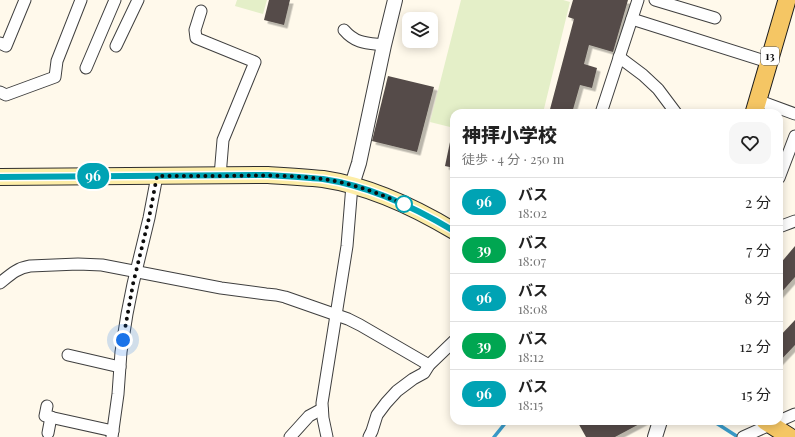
<!DOCTYPE html>
<html lang="ja">
<head>
<meta charset="utf-8">
<style>
	:root { --surface:#fff; --page:#f6f6f6; --text:#222; --muted:#767676; --line:#e0e0e0 }
	body { margin:0; font-family:"Playfair Display","Noto Sans JP",serif; background:var(--page); color:var(--text); height:100vh; display:flex; flex-direction:column; font-size:15px; white-space:nowrap }
	* { box-sizing:border-box; margin:0 }
	p { font-size:13px; color:var(--muted) }
	.icon { flex:none; width:22px; height:22px; fill:none; stroke:currentColor; stroke-width:2; stroke-linecap:round; stroke-linejoin:round }
	.map { position:relative; flex:1; overflow:hidden }
	.drawer { position:absolute; left:450px; top:109px; width:333px; height:316px; display:flex; flex-direction:column; background:var(--surface); border-radius:12px; box-shadow:0 2px 10px #0003 }
	.drawer>* { flex:none }
	.badge { padding:0 8px; border-radius:13px; font-size:14px; line-height:26px }
	.tools { position:absolute; left:402px; top:12px; display:grid; gap:8px }
	.tools a { display:grid; place-items:center; width:36px; height:36px; border-radius:8px; background:var(--surface); box-shadow:0 2px 10px #0003; font-size:20px }
	.you { position:absolute; width:20px; height:20px; margin:-10px; border:3px solid #fff; border-radius:50%; background:#1a73e8; box-shadow:0 0 0 6px #1a73e833 }
	.map>.badge { position:absolute; translate:-50% -50%; box-shadow:0 0 0 2px #fff }
	.round { display:grid; place-items:center; flex:none; width:42px; height:42px; border-radius:12px; background:var(--page) }
	.overview { display:flex; align-items:center; justify-content:space-between; height:68px; padding:0 12px }
	h1 { font-size:19px; font-weight:800; line-height:30px }
	ul { padding:0; list-style:none }
	li { display:flex; align-items:center; gap:12px; height:48px; padding:0 12px; border-top:1px solid var(--line) }
	li div { flex:1 }
	li b { display:block; font-size:15px }
	li em { font-style:normal }
	li .badge { min-width:44px; font-weight:700; text-align:center }
	.map>svg:first-child { display:block }
	.pitch { fill:#e4efc8 }
	.lines { fill:none; stroke-linecap:round; stroke-linejoin:round }
	.stream { stroke:#3a9bc9; stroke-width:3.5 }
	.building { fill:#544c48; filter:url(#shadow) }
	.minor-casing { stroke:#3f3f3f; stroke-width:13 }
	.tertiary-casing { stroke:#3f3f3f; stroke-width:16 }
	.secondary-casing { stroke:#2e2e2e; stroke-width:18 }
	.primary-casing { stroke:#1d1d1d; stroke-width:19 }
	.minor { stroke:#fff; stroke-width:11 }
	.tertiary { stroke:#fff; stroke-width:14 }
	.secondary { stroke:#fdeda7; stroke-width:16 }
	.primary { stroke:#f5c664; stroke-width:17 }
	.line-casing { stroke:#fff; stroke-width:9 }
	.line { stroke:#00a3b4; stroke-width:6 }
	.walk { stroke:#0c0c0c; stroke-width:4; stroke-dasharray:0 7.2 }
	.stop-dot { fill:#fff; stroke:#00a3b4; stroke-width:2 }
	.labels { text-anchor:middle; stroke-width:4; stroke-linejoin:round; paint-order:stroke }
	.shield { fill:#fff; stroke:#555; stroke-width:1 }
	.shield-label { font-size:11px; font-weight:bold; fill:#0c0c0c }
</style>
</head>
<body>
<div class="map">
<svg width="795" height="437" viewBox="0 0 795 437">
	<defs>
		<filter id="shadow"><feDropShadow dx="3.5" dy="3.5" stdDeviation="0" flood-color="#0004"/></filter>
	</defs>
	<rect width="100%" height="100%" fill="#fff9eb"/>
	<g class="pitch">
		<path d="M237,0H267L263,14L235,6Z"/>
		<path d="M461,0H563L570,2L543,113H454V128L430,122Z"/>
	</g>
	<g class="lines">
		<g class="stream">
			<path d="M713,421L738,437"/>
			<path d="M494,437L507,421"/>
		</g>
	</g>
	<g class="building">
		<path d="M269,0H290L284,25L264,20Z"/>
		<path d="M573,0H628L613,52L589,45L584,64L597,68L592,88L580,85L572,113H549L574,19L568,17Z"/>
		<path d="M388,76L434,87L417,152L372,141Z"/>
		<path d="M450,142H454V168L445,166Z"/>
		<path d="M795,246V277L779,295V265Z"/>
		<path d="M795,320V345L779,362V337Z"/>
		<path d="M577,421H645L615,437H586Z"/>
	</g>
	<g class="lines">
		<g class="minor-casing">
			<g id="minor">
				<path d="M655,0L715,18"/>
				<path d="M201,11L195,30L196,38L255,62L223,140L220,176"/>
				<path d="M632,19L768,62"/>
				<path d="M344,30C356,44 367,43 384,45"/>
				<path d="M0,43L6,46L25,0"/>
				<path d="M116,46L138,0"/>
				<path d="M619,57L643,75L658,89L676,113"/>
				<path d="M86,68L115,0"/>
				<path d="M0,92L6,95L55,77L57,61L81,0"/>
				<path d="M757,100L795,114"/>
				<path d="M601,113L638,0"/>
				<path d="M779,178L795,136"/>
				<path d="M779,227L795,221"/>
				<path d="M0,283C10,275 17,268 30,266L78,264L102,265L221,288L266,294L276,295L285,297L348,319L360,325L429,365"/>
				<path d="M68,355L120,367"/>
				<path d="M47,406L45,416L113,431"/>
				<path d="M779,421L795,414"/>
				<path d="M48,433L51,417"/>
				<path d="M112,437L118,394L121,352L127,314L133,284L149,218L157,176"/>
				<path d="M290,437L309,416L322,409"/>
				<path d="M327,437L323,418L322,403L347,246L352,185"/>
				<path d="M369,437L372,431L377,415L386,403L397,391L413,379L424,373L429,365L454,341"/>
				<path d="M743,437L774,423"/>
			</g>
		</g>
		<g class="tertiary-casing">
			<g id="tertiary">
				<path d="M352,185L359,163L384,45L395,0"/>
				<path d="M655,437L660,421"/>
			</g>
		</g>
		<g class="secondary-casing">
			<path id="secondary" d="M0,177L268,175C286,176 305,177 323,179C370,186 414,207 454,231"/>
		</g>
		<g class="primary-casing">
			<g id="primary">
				<path d="M754,113L787,0"/>
				<path d="M765,421L790,437"/>
			</g>
		</g>
		<use href="#minor" class="minor"/>
		<use href="#tertiary" class="tertiary"/>
		<use href="#secondary" class="secondary"/>
		<use href="#primary" class="primary"/>
	</g>
	<g class="lines">
		<g class="line-casing">
			<path id="line" d="M0,177L268,175C286,176 305,177 323,179C370,186 414,207 454,231"/>
		</g>
		<use href="#line" class="line"/>
		<path class="walk" d="M123,340L133,284L149,218L157,176C181,176 204,176 228,176C260,175 291,175 323,179C351,183 379,193 405,205L404,204"/>
	</g>
	<circle class="stop-dot" cx="404" cy="204" r="8"/>
	<g class="labels">
		<rect class="shield" x="761" y="47" width="18" height="18" rx="3"/>
		<g class="shield-label">
			<text x="770" y="60">13</text>
		</g>
	</g>
</svg>
<div class="tools">
<a><svg class="icon" aria-label="layers" viewBox="0 0 24 24"><path d="M12 4l9 5-9 5-9-5zM3 14l9 5 9-5"/></svg></a>
</div>
<div class="you" style="left:123px;top:340px"></div>
<b class="badge" style="left:93px;top:176px;background:#00a3b4;color:#fff">96</b>
<section class="drawer">
<div class="overview"><div><h1>神拝小学校</h1><p>徒歩 · 4 分 · 250 m</p></div><a class="round"><svg class="icon" aria-label="heart" viewBox="0 0 24 24"><path d="M12 20l-8-8c-3-5 5-10 8-4 3-6 11-1 8 4z"/></svg></a></div>
<ul>
<li><span class="badge" style="background:#00a3b4;color:#fff">96</span><div><b>バス</b><p>18:02</p></div><em>2 分</em></li>
<li><span class="badge" style="background:#00a651;color:#fff">39</span><div><b>バス</b><p>18:07</p></div><em>7 分</em></li>
<li><span class="badge" style="background:#00a3b4;color:#fff">96</span><div><b>バス</b><p>18:08</p></div><em>8 分</em></li>
<li><span class="badge" style="background:#00a651;color:#fff">39</span><div><b>バス</b><p>18:12</p></div><em>12 分</em></li>
<li><span class="badge" style="background:#00a3b4;color:#fff">96</span><div><b>バス</b><p>18:15</p></div><em>15 分</em></li>
</ul>
</section>
</div>
</body>
</html>
